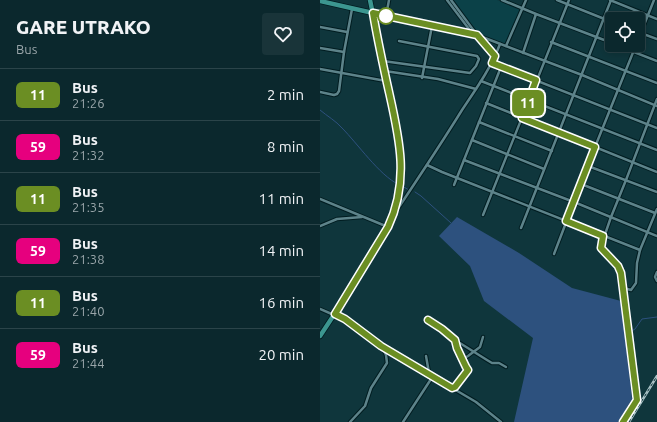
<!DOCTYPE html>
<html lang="fr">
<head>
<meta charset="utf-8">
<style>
	:root { --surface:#0b282d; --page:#193439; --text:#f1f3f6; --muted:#9aa6aa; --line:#2b4449 }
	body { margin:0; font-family:Ubuntu,sans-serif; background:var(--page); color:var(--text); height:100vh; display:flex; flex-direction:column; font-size:15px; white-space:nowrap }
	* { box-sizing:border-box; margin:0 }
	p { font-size:13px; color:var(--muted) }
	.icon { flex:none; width:22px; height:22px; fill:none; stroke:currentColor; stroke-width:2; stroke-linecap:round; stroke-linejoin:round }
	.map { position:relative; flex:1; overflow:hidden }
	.panel { display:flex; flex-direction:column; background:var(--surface); width:320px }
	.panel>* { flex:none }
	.badge { padding:0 8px; border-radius:6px; font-size:14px; line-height:26px }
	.buttons { position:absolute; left:285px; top:12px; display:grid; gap:8px }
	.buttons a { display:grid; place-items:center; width:40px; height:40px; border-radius:4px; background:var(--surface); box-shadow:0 2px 10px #0003,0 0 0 1px var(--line); font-size:20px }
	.map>.badge { position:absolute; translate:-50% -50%; box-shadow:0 0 0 2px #fff }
	.round { display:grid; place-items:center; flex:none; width:42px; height:42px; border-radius:4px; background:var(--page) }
	.summary { display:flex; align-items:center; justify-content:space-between; height:68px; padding:0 16px }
	h1 { font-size:19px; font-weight:800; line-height:30px }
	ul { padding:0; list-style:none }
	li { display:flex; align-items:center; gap:12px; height:52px; padding:0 16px; border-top:1px solid var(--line) }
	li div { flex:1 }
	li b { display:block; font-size:15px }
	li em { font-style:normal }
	li .badge { min-width:44px; font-weight:700; text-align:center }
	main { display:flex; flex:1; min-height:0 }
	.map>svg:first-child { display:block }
	.built { fill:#0b4148 }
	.water { fill:#2d517e }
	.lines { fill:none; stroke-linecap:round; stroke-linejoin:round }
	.stream { stroke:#2d517e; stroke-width:1 }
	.minor-casing { stroke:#011c20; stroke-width:4.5 }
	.trunk-casing { stroke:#011c20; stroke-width:6 }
	.minor { stroke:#5d838a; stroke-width:2.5 }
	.trunk { stroke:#3c9690; stroke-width:4.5 }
	.rail-casing { stroke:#a9c2c6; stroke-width:2.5 }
	.rail { stroke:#032b31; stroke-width:1; stroke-dasharray:3; stroke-linecap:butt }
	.line-casing { stroke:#fff; stroke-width:9 }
	.line { stroke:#6b8e23; stroke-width:6 }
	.stop-dot { fill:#fff; stroke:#6b8e23; stroke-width:2 }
</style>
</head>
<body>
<main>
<section class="panel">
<div class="summary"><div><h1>GARE UTRAKO</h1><p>Bus</p></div><a class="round"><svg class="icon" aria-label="heart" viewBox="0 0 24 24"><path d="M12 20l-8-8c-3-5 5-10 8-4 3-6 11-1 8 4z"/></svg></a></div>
<ul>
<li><span class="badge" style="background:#6b8e23;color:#fff">11</span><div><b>Bus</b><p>21:26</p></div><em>2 min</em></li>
<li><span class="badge" style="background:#e6007e;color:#fff">59</span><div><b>Bus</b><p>21:32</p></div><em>8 min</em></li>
<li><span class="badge" style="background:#6b8e23;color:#fff">11</span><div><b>Bus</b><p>21:35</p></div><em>11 min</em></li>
<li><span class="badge" style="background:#e6007e;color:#fff">59</span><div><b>Bus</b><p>21:38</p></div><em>14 min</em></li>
<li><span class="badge" style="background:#6b8e23;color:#fff">11</span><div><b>Bus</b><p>21:40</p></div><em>16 min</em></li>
<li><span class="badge" style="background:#e6007e;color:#fff">59</span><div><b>Bus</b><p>21:44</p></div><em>20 min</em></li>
</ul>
</section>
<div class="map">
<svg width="337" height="422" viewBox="0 0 337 422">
	<rect width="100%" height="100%" fill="#0f363c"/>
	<path class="built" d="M133,0H177L200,9L186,45L159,34Z"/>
	<path class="water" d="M137,217L199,253L252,288L301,301L312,399L298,422H194L213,338L164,301L150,266L119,236Z"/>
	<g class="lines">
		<g class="stream">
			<path d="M0,110C7,116 16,121 22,128C37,143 60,176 78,184"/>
			<path d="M82,186L89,190"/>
			<path d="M95,192L101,196L131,223"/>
			<path d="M310,332L315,329L322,319L337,317"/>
		</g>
		<g class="minor-casing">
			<g id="minor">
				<path d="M127,0L152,33"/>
				<path d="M131,0L157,35L175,57"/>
				<path d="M182,0L216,14L292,43"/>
				<path d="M237,0L292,22"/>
				<path d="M290,0L337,19"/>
				<path d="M53,13L157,35L262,75L337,106"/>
				<path d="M66,16L69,0"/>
				<path d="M0,27L27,32"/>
				<path d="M318,32L337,39"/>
				<path d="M318,40L334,0"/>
				<path d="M231,42L337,83"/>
				<path d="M296,45L337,61"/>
				<path d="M186,46L206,0"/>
				<path d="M0,48L24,52"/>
				<path d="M203,53L216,14"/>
				<path d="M63,61L150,73L156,66L159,59L157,56L79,41"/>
				<path d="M172,63L337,128"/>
				<path d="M0,69L66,81"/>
				<path d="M65,71L118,79L156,89"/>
				<path d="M102,78L112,26"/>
				<path d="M161,81L337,150"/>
				<path d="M0,92L14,95L17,94L19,91L24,52L32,9"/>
				<path d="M166,103L337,172"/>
				<path d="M159,122L232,151"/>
				<path d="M152,140L224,169"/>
				<path d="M144,160L254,202L337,236"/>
				<path d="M107,165L122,172L320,250"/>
				<path d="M268,166L337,192"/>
				<path d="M261,184L335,213"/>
				<path d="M134,185L181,67"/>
				<path d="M0,199L68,227"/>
				<path d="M77,210C99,177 121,144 142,110C156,89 171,68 180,44"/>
				<path d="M163,215L249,0"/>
				<path d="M0,226L17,219L42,217"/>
				<path d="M201,228L291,0"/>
				<path d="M234,254L275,147L316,45"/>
				<path d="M337,272L335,277L337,281"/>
				<path d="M304,288L311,290L316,283L317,263L320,250L337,209"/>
				<path d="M0,309L14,315"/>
				<path d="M15,314L25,319L61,346L156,402L181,422"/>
				<path d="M108,320L123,329L135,340L167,360L172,363H179L186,367"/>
				<path d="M106,356L109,373"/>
				<path d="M143,359L148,356L160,347L163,337"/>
				<path d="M133,388L135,387L148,370L135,345V340"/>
				<path d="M30,422L45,406L51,388L67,363L66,355L62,346"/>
				<path d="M83,422L113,376"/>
				<path d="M303,422L317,400L303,286C300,268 295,260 281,248V246L291,217L306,180L337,99"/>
			</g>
		</g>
		<g class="trunk-casing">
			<g id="trunk">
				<path d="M0,1L53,13"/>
				<path d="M0,336L29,292L68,227L75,212L81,179L80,145L50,0"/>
			</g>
		</g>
		<use href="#minor" class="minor"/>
		<use href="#trunk" class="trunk"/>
		<g class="rail-casing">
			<path id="rail" d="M309,422L337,376"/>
		</g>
		<use href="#rail" class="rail"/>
	</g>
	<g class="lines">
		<g class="line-casing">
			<path id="line" d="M108,320L122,329L135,340L137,348L146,367L148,370L135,387L132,388L61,346L25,319L15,314L68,227C91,178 78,133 67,83C62,60 57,37 53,13L157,35L175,56L172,63L216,80L202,118L275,147L246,221L283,236L281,248L298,266L301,273L317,400L303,422"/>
		</g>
		<use href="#line" class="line"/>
	</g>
	<circle class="stop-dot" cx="66" cy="16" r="8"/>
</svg>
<div class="buttons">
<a><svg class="icon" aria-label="locate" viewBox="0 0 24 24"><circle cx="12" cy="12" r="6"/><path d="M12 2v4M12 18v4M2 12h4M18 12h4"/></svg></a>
</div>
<b class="badge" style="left:208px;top:103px;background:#6b8e23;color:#fff">11</b>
</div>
</main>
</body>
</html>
